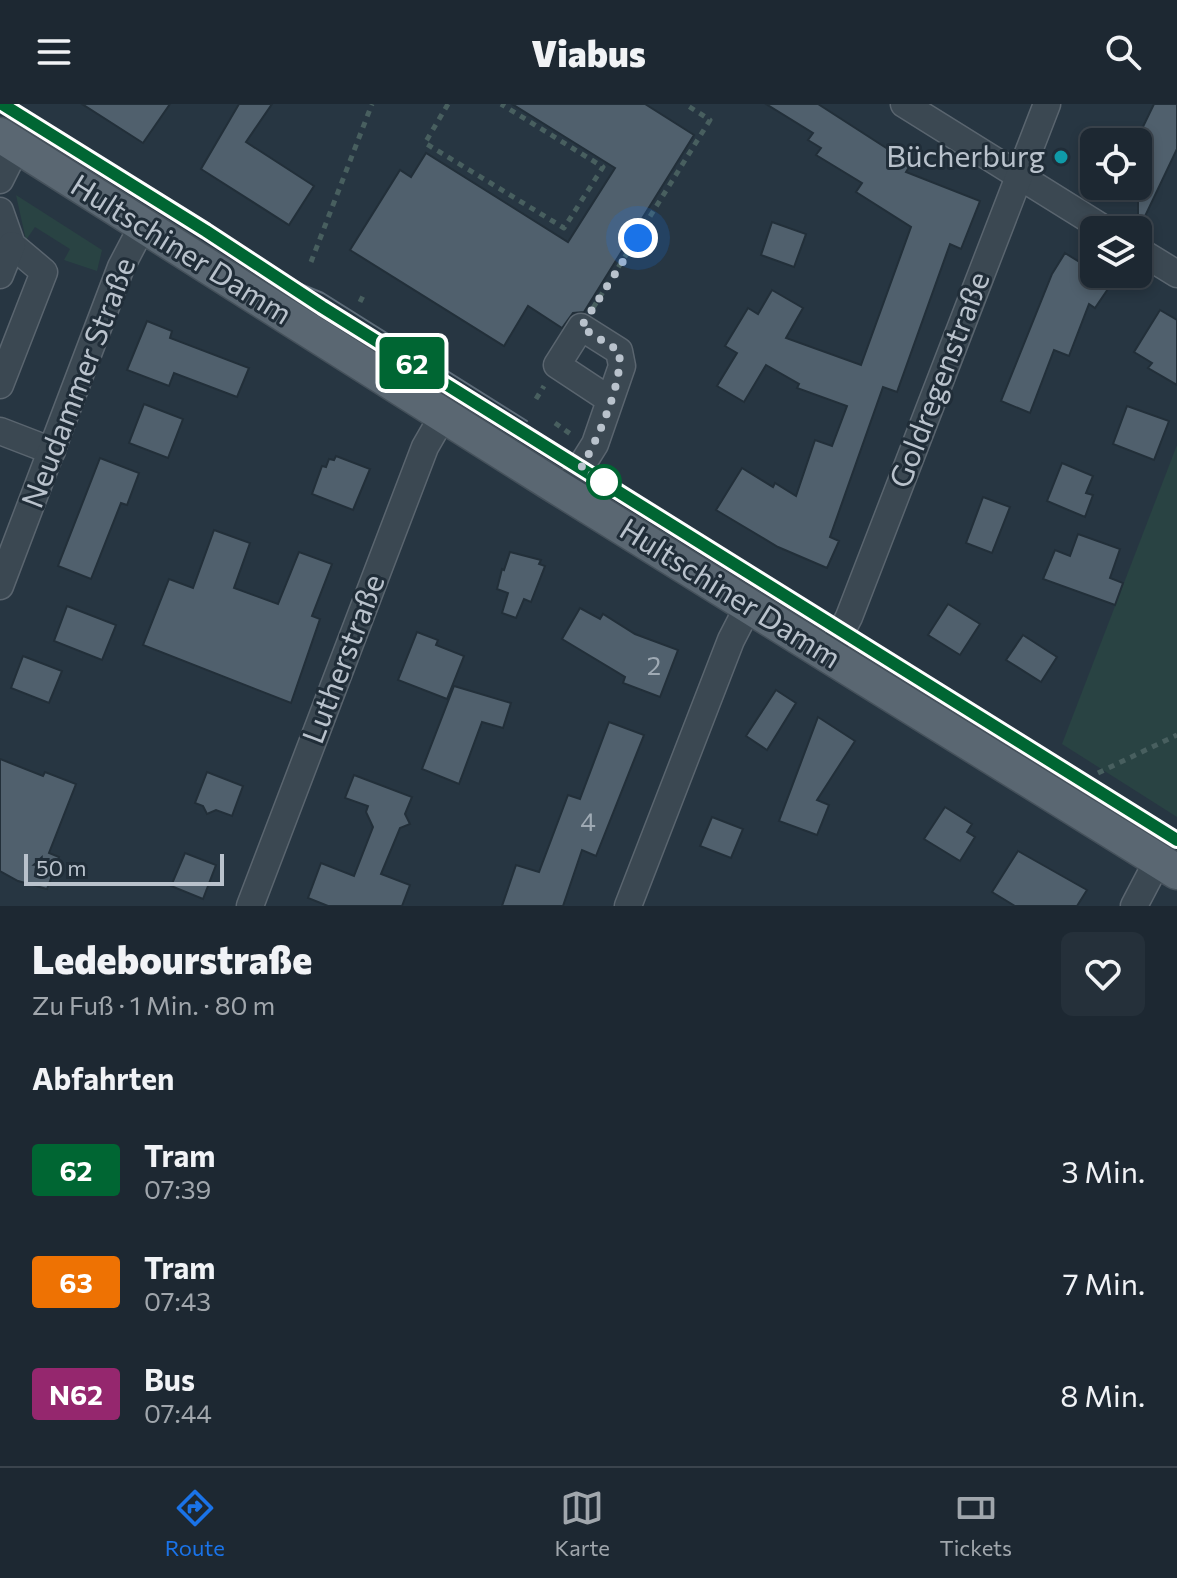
<!DOCTYPE html>
<html lang="de">
<head>
<meta charset="utf-8">
<style>
	:root { --surface:#1d2832; --page:#25303a; --text:#f1f3f6; --muted:#a0a6ac; --line:#3b444d; --accent:#1a73e8 }
	body { margin:0; font-family:Commissioner,sans-serif; background:var(--page); color:var(--text); height:100vh; display:flex; flex-direction:column; font-size:30px; white-space:nowrap }
	* { box-sizing:border-box; margin:0 }
	p { font-size:26px; color:var(--muted) }
	.icon { flex:none; width:44px; height:44px; fill:none; stroke:currentColor; stroke-width:2; stroke-linecap:round; stroke-linejoin:round }
	.map { position:relative; height:802px; overflow:hidden }
	.sheet { display:flex; flex-direction:column; background:var(--surface); flex:1 }
	.sheet>* { flex:none }
	.badge { padding:0 16px; border-radius:6px; font-size:28px; line-height:52px }
	.controls { position:absolute; left:1080px; top:24px; display:grid; gap:16px }
	.controls a { display:grid; place-items:center; width:72px; height:72px; border-radius:12px; background:var(--surface); box-shadow:0 4px 12px #0003,0 0 0 2px var(--line); font-size:40px }
	.scale { position:absolute; left:24px; bottom:20px; width:200px; box-sizing:border-box; padding-left:8px; border:4px solid #b9c2cc; border-top:0; font-size:22px; line-height:28px; white-space:nowrap; color:#b9c2cc; -webkit-text-stroke:6px #202d38; paint-order:stroke }
	.you { position:absolute; width:40px; height:40px; margin:-20px; border:6px solid #fff; border-radius:50%; background:#1a73e8; box-shadow:0 0 0 12px #1a73e833 }
	.map>.badge { position:absolute; translate:-50% -50%; box-shadow:0 0 0 4px #fff }
	h2 { padding:0 32px; font-size:30px; line-height:72px }
	.round { display:grid; place-items:center; flex:none; width:84px; height:84px; border-radius:12px; background:var(--page) }
	.overview { display:flex; align-items:center; justify-content:space-between; height:136px; padding:0 32px }
	h1 { font-size:38px; font-weight:800; line-height:60px }
	ul { padding:0; list-style:none }
	li { display:flex; align-items:center; gap:24px; height:112px; padding:0 32px }
	li div { flex:1 }
	li b { display:block; font-size:30px }
	li em { font-style:normal }
	li .badge { min-width:88px; font-weight:700; text-align:center }
	header { display:flex; justify-content:space-between; align-items:center; height:104px; padding:0 32px; background:var(--surface); font-size:36px; font-weight:800 }
	.menu { display:flex; justify-content:space-around; align-items:center; height:112px; border-top:2px solid var(--line); background:var(--surface); font-size:22px; color:var(--muted) }
	.menu a { display:grid; justify-items:center; gap:4px }
	.menu .current { color:var(--accent) }
	.map>svg:first-child { display:block }
	.green { fill:#294343 }
	.building { fill:#50606d; stroke:#222f39; stroke-width:2 }
	.lines { fill:none; stroke-linecap:round; stroke-linejoin:round }
	.minor-casing { stroke:#5a656f; stroke-width:29 }
	.major-casing { stroke:#45515b; stroke-width:37 }
	.path { stroke:#485f5f; stroke-width:5; stroke-dasharray:6 6; stroke-linecap:butt }
	.minor { stroke:#3b4852; stroke-width:26 }
	.major { stroke:#5a6772; stroke-width:34 }
	.tram { stroke:#5e6c79; stroke-width:2 }
	.line-casing { stroke:#fff; stroke-width:18 }
	.line { stroke:#063; stroke-width:12 }
	.walk { stroke:#b9c2cc; stroke-width:8; stroke-dasharray:0 14.4 }
	.culture-dot { fill:#0f9aa8; stroke:#202d38; stroke-width:3 }
	.stop-dot { fill:#fff; stroke:#063; stroke-width:4 }
	.labels { text-anchor:middle; stroke-width:6; stroke-linejoin:round; paint-order:stroke }
	.number-label { font-size:26px; fill:#9faab4 }
	.poi-label { font-size:30px; fill:#b9c2cc; stroke:#202d38; text-anchor:end }
	.street-label { font-size:30px; fill:#b9c2cc; stroke:#202d38 }
</style>
</head>
<body>
<header><svg class="icon" aria-label="menu" viewBox="0 0 24 24"><path d="M4 6h16M4 12h16M4 18h16"/></svg>Viabus<svg class="icon" aria-label="search" viewBox="0 0 24 24"><circle cx="10" cy="10" r="6"/><path d="M15 15l6 6"/></svg></header>
<div class="map">
<svg width="1177" height="802" viewBox="0 0 1177 802">
	<rect width="100%" height="100%" fill="#273642"/>
	<g class="green">
		<path d="M16,91L102,146L97,167L64,156L70,145L35,123L26,136Z"/>
		<path d="M1177,341V713L1062,640Z"/>
	</g>
	<g class="building">
		<path d="M82,0H170L143,39Z"/>
		<path d="M239,0H272L246,38L314,82L289,121L201,65Z"/>
		<path d="M512,0H645L694,31L584,208L573,209L562,224L528,202L504,242L350,146L400,66L411,73L426,49L568,138L615,64Z"/>
		<path d="M766,0H818L911,60L906,68L980,97L961,145L950,140L897,288L883,283L830,433L839,437L827,464L778,443L716,406L742,364L773,383L775,379L796,392L815,336L832,342L847,302L797,284L799,280L766,261L744,298L717,282L737,249L725,242L748,204L758,210L772,186L803,204L786,234L861,261L911,123L856,88L862,79L816,51L821,44L808,36L813,29Z"/>
		<path d="M1154,0H1177V45L1138,127V33Z"/>
		<path d="M772,118L806,130L794,163L761,151Z"/>
		<path d="M1065,149L1094,167V170L1112,179L1095,204L1089,200L1069,252L1054,246L1030,309L1001,297L1052,170Z"/>
		<path d="M1160,206L1177,216V281L1148,264L1152,259L1134,248Z"/>
		<path d="M147,217L172,227L170,234L249,264L237,293L174,269L169,282L127,266Z"/>
		<path d="M144,300L183,315L168,354L129,339Z"/>
		<path d="M1127,302L1169,317L1154,356L1113,340Z"/>
		<path d="M336,352L370,365L353,406L312,390L322,362L326,363L329,355L334,356Z"/>
		<path d="M100,354L139,369L127,401L121,399L91,475L58,462Z"/>
		<path d="M1062,359L1093,372L1086,389L1093,391L1085,413L1047,397Z"/>
		<path d="M983,393L1010,403L992,449L966,439Z"/>
		<path d="M214,426L250,439L234,484L278,500L299,448L332,460L312,512L320,515L291,599L143,541L169,475L193,484Z"/>
		<path d="M1078,430L1120,445L1110,474L1123,479L1115,501L1043,475L1055,446L1070,452Z"/>
		<path d="M510,448L541,456L539,460L545,462L531,498L524,495L516,514L502,509L508,489L497,485L502,465L504,466Z"/>
		<path d="M948,500L980,520L960,551L928,531Z"/>
		<path d="M67,502L116,521L102,556L54,537Z"/>
		<path d="M580,504L600,515L603,510L635,530L678,546L660,593L623,579L625,573L562,535Z"/>
		<path d="M417,528L438,536L436,541L464,552L447,595L398,576Z"/>
		<path d="M1023,531L1057,553L1041,578L1006,556Z"/>
		<path d="M23,552L62,567L49,599L11,584Z"/>
		<path d="M454,582L511,599L503,624L482,618L459,680L422,665Z"/>
		<path d="M776,586L796,599L767,646L746,632Z"/>
		<path d="M818,613L855,637L817,696L829,701L817,731L779,717Z"/>
		<path d="M609,618L644,631L596,752L582,746L563,802H502L516,761L539,768L568,691L580,695Z"/>
		<path d="M0,655L43,672L45,668L76,680L49,749L59,753L47,785L18,777L0,767Z"/>
		<path d="M207,668L243,682L232,712L216,706L207,710L203,702L195,699Z"/>
		<path d="M354,671L412,693L405,710L410,720L400,724L381,770L410,781L402,802H328L308,794L321,759L354,772L373,723L366,708L368,702L345,694Z"/>
		<path d="M945,703L972,720L967,728L975,733L960,757L924,735Z"/>
		<path d="M712,713L743,725L731,754L700,742Z"/>
		<path d="M1018,747L1087,786L1077,802H1015L992,788Z"/>
		<path d="M185,749L216,761L203,795L171,782Z"/>
	</g>
	<g class="lines">
		<g class="minor-casing">
			<g id="minor">
				<path d="M904,0L1106,126"/>
				<path d="M0,76L17,42"/>
				<path d="M0,107L12,141L44,168L0,281"/>
				<path d="M1138,146L1177,170"/>
				<path d="M0,171L12,141"/>
				<path d="M0,327L52,347"/>
				<path d="M565,388L595,340L622,262L619,247L581,223L557,261L610,296"/>
				<path d="M0,482L121,163L143,121"/>
				<path d="M829,551L849,513L1047,0"/>
				<path d="M250,802L425,343L444,310"/>
				<path d="M628,802L731,536L749,501"/>
				<path d="M1134,802L1158,756"/>
			</g>
		</g>
		<g class="major-casing">
			<path id="major" d="M0,31L549,378L1177,768"/>
		</g>
		<g class="path">
			<path d="M448,0L425,39L564,124L603,63L501,0"/>
			<path d="M311,158L372,0"/>
			<path d="M360,198L364,190"/>
			<path d="M593,204L710,16L685,0"/>
			<path d="M536,295L544,282"/>
			<path d="M555,319L572,331"/>
			<path d="M1098,669L1177,631"/>
		</g>
		<use href="#minor" class="minor"/>
		<use href="#major" class="major"/>
		<g class="tram">
			<path d="M2,0L206,127L322,203L1177,736"/>
			<path d="M301,180L323,189L527,317"/>
		</g>
	</g>
	<g class="lines">
		<g class="line-casing">
			<path id="line" d="M2,0L206,127L322,203L1177,736"/>
		</g>
		<use href="#line" class="line"/>
		<path class="walk" d="M604,378L581,364C597,337 624,277 619,247L581,223L638,134"/>
	</g>
	<circle class="culture-dot" cx="1061" cy="53" r="8"/>
	<circle class="stop-dot" cx="604" cy="378" r="16"/>
	<g class="labels">
		<g class="number-label">
			<text x="654" y="571">2</text>
			<text x="588" y="727">4</text>
		</g>
		<g class="poi-label">
			<text x="1045" y="63">Bücherburg</text>
		</g>
		<g class="street-label">
			<text transform="translate(181 146) rotate(32)" y="10">Hultschiner Damm</text>
			<text transform="translate(940 276) rotate(-69)" y="10">Goldregenstraße</text>
			<text transform="translate(79 279) rotate(-69)" y="10">Neudammer Straße</text>
			<text transform="translate(730 490) rotate(32)" y="10">Hultschiner Damm</text>
			<text transform="translate(344 555) rotate(-69)" y="10">Lutherstraße</text>
		</g>
	</g>
</svg>
<div class="controls">
<a><svg class="icon" aria-label="locate" viewBox="0 0 24 24"><circle cx="12" cy="12" r="6"/><path d="M12 2v4M12 18v4M2 12h4M18 12h4"/></svg></a>
<a><svg class="icon" aria-label="layers" viewBox="0 0 24 24"><path d="M12 4l9 5-9 5-9-5zM3 14l9 5 9-5"/></svg></a>
</div>
<div class="scale">50 m</div>
<div class="you" style="left:638px;top:134px"></div>
<b class="badge" style="left:412px;top:259px;background:#063;color:#fff">62</b>
</div>
<section class="sheet">
<div class="overview"><div><h1>Ledebourstraße</h1><p>Zu Fuß · 1 Min. · 80 m</p></div><a class="round"><svg class="icon" aria-label="heart" viewBox="0 0 24 24"><path d="M12 20l-8-8c-3-5 5-10 8-4 3-6 11-1 8 4z"/></svg></a></div>
<h2>Abfahrten</h2>
<ul>
<li><span class="badge" style="background:#063;color:#fff">62</span><div><b>Tram</b><p>07:39</p></div><em>3 Min.</em></li>
<li><span class="badge" style="background:#ee7203;color:#fff">63</span><div><b>Tram</b><p>07:43</p></div><em>7 Min.</em></li>
<li><span class="badge" style="background:#95276e;color:#fff">N62</span><div><b>Bus</b><p>07:44</p></div><em>8 Min.</em></li>
</ul>
</section>
<nav class="menu">
<a class="current"><svg class="icon" aria-label="directions" viewBox="0 0 24 24"><path d="M12 3l9 9-9 9-9-9zM9 14v-3h6M13 9l2 2-2 2"/></svg>Route</a>
<a><svg class="icon" aria-label="map" viewBox="0 0 24 24"><path d="M3 6l6-2 6 2 6-2v14l-6 2-6-2-6 2zM9 4v14M15 6v14"/></svg>Karte</a>
<a><svg class="icon" aria-label="tickets" viewBox="0 0 24 24"><path d="M3 7h18v10H3zM15 7v10"/></svg>Tickets</a>
</nav>
</body>
</html>
